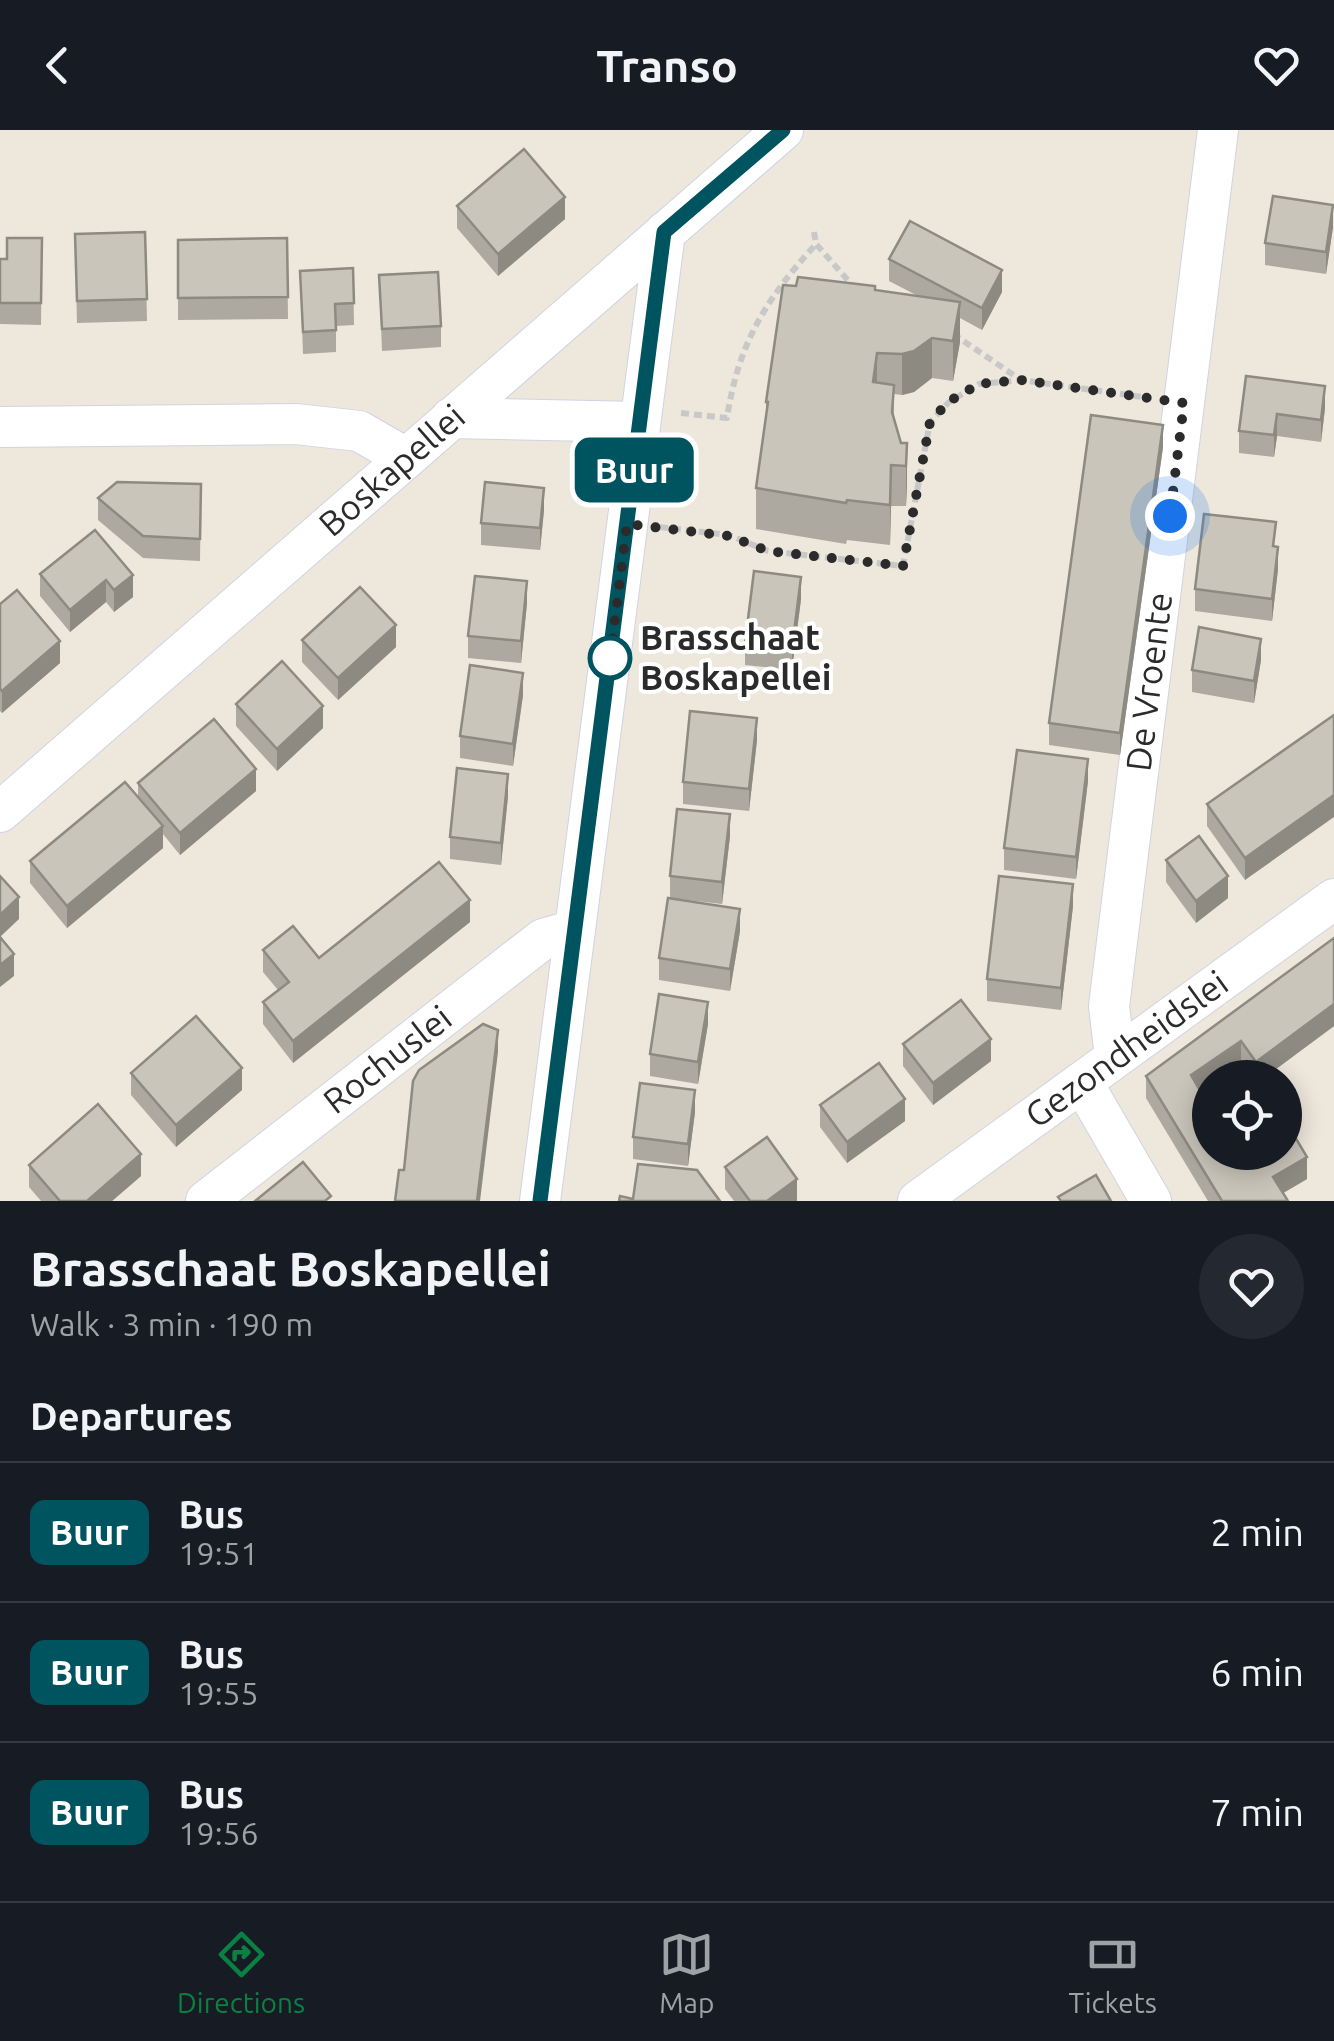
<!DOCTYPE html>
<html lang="en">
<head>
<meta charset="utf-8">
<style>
	:root { --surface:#171b24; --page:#242831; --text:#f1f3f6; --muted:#9ea1a6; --line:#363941; --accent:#0b8043 }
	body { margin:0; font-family:Ubuntu,sans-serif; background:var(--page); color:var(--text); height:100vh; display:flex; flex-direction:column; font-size:38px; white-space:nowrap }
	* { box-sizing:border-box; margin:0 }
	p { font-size:32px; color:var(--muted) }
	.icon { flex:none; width:55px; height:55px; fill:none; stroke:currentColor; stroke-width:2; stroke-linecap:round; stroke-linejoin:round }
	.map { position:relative; height:1071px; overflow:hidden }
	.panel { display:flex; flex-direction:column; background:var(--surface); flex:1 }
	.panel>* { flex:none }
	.badge { padding:0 20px; border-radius:15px; font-size:35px; line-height:65px }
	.tools { position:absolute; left:1192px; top:930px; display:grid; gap:20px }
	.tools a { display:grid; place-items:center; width:110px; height:110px; border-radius:50%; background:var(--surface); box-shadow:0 5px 25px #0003; font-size:50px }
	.you { position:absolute; width:50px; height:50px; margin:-25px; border:8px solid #fff; border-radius:50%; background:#1a73e8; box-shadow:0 0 0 15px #1a73e833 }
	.map>.badge { position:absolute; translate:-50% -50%; box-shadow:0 0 0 5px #fff }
	h2 { padding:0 30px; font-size:38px; line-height:90px }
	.round { display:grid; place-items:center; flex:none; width:105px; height:105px; border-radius:52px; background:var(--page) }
	.head { display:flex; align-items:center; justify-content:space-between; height:170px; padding:0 30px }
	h1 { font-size:48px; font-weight:700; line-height:75px }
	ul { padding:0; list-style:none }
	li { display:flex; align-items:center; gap:30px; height:140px; padding:0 30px; border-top:2px solid var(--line) }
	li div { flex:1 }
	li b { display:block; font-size:38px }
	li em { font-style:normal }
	li .badge { min-width:110px; font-weight:700; text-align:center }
	header { display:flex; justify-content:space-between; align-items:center; height:130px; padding:0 30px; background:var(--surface); font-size:45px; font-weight:700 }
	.tabs { display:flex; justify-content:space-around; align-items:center; height:140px; border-top:2px solid var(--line); background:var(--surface); font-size:28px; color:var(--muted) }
	.tabs a { display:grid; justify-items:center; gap:5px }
	.tabs .current { color:var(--accent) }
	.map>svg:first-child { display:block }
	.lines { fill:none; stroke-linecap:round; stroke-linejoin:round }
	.minor-casing { stroke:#d1d3e4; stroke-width:42 }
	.path { stroke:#c8c8c8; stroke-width:6; stroke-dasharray:8 5; stroke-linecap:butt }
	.minor { stroke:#fff; stroke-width:40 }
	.wall { fill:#ada9a0 }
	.shaded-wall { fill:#8d8a82 }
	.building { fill:#c9c5ba; stroke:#8d8a82; stroke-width:2.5 }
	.line-casing { stroke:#fff; stroke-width:22 }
	.line { stroke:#005460; stroke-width:15 }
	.walk { stroke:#2b2b2b; stroke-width:10; stroke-dasharray:0 18 }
	.stop-dot { fill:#fff; stroke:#005460; stroke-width:5 }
	.labels { text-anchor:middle; stroke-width:8; stroke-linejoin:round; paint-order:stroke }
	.street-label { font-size:35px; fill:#2b2b2b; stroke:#fff }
	.stop-label { font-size:35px; font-weight:bold; fill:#2b2b2b; stroke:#fff; text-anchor:start }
</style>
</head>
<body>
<header><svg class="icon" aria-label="back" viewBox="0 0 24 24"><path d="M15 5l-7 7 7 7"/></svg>Transo<svg class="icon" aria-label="heart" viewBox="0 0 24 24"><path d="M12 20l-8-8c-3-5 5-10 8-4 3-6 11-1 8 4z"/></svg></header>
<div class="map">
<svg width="1334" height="1071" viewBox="0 0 1334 1071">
	<rect width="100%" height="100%" fill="#ede7dc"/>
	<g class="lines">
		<g class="minor-casing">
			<g id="minor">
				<path d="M451,288L640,292"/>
				<path d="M0,297L296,294L359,301L406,328"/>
				<path id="s1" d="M0,682L783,0"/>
				<path id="s2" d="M1115,927L1109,876L1218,0"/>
				<path d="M1082,952L1151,1071"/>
				<path id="s3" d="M206,1071L543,809L575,800"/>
				<path d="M540,1071L665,102"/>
				<path id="s4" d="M918,1071L1334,769"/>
			</g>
		</g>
		<g class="path">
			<path d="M814,102L816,114L853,156"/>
			<path d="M953,204L1021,250L1150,268"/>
			<path d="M681,283L727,288C738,214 766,169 816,114"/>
			<path d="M583,326L597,348"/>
			<path d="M660,397L729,405L768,421L903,436L930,292L949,272L979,254L1021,250"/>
		</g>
		<use href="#minor" class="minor"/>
	</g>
	<g class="wall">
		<path d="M457,76L565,89L498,146L457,98Z"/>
		<path d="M1333,97L1326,144L1265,135V113Z"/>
		<path d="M145,102L147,191L77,193L75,104Z"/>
		<path d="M42,108L41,195L0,194V129H7Z"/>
		<path d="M287,108L288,189L178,190V110Z"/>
		<path d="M889,129L1002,162L982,200L960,188V212L953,251L932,248L914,262L902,265L894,264V291L901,313H907V354L906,376H891L890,415L847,410L846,414L756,399V358L766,289V272L875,160L918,166L889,151Z"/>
		<path d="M353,138L354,195L336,196V222L303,224L300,141Z"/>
		<path d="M379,145L441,196V217L382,221Z"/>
		<path d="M1246,246L1325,278L1321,312L1277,306L1274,327L1239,323V301Z"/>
		<path d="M1163,317L1120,625L1049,615V593Z"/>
		<path d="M201,354L200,431L143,428L98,390V368Z"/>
		<path d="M544,380L540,420L481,415V393Z"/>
		<path d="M95,400L133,467L114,482L106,472L70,502L40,466V444Z"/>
		<path d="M1276,416L1278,439L1272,491L1195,481V459Z"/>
		<path d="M801,469L792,540L745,535V513Z"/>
		<path d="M527,473L521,533L468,528V506Z"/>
		<path d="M0,474L60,533L2,583L0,581Z"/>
		<path d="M302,510L396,517L338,570L302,532Z"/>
		<path d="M1261,530L1254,573L1192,562V540Z"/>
		<path d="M523,565L513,636L460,628V606Z"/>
		<path d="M236,574L323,598L277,641L236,596Z"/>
		<path d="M1334,585L1245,750L1207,696V674Z"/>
		<path d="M757,610L749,681L683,674V652Z"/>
		<path d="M1088,651L1076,749L1004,740V718Z"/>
		<path d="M138,653L256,661L180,725L163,704V718L67,798L30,753V731L138,667Z"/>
		<path d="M508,666L501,735L450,729V707Z"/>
		<path d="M730,706L722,774L670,768V746Z"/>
		<path d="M1166,730L1228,768L1196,793L1166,752Z"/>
		<path d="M1073,776L1061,880L987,871V849Z"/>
		<path d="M470,792L293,933L263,894V872L278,860L263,842V820L319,828Z"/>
		<path d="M740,801L730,861L659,850V828Z"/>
		<path d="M1334,808V896L1264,948H1252L1241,933L1219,948H1210L1200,960L1210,1022L1307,1049L1283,1063L1288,1071H1208L1146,968V946Z"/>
		<path d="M708,894L698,954L650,946V924Z"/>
		<path d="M903,914L991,931L933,975L903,936Z"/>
		<path d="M131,943L242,960L176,1017L131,965Z"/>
		<path d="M820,975L905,991L847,1033L820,997Z"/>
		<path d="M695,982L688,1036L633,1029V1007Z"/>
		<path d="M29,1035L141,1046L112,1071H41L29,1057Z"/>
		<path d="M725,1037L797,1071H734L725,1059Z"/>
	</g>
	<g class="shaded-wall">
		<path d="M565,67V89L498,146V124Z"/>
		<path d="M1333,75V97L1326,144V122Z"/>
		<path d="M1002,140V162L982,200V178Z"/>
		<path d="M960,172V212L953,251V211Z"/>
		<path d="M932,208V248L914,262L902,265V224Z"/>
		<path d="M877,223V263L873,252Z"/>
		<path d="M1325,256V278L1321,312V290Z"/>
		<path d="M1277,284V306L1274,327V305Z"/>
		<path d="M1163,295V317L1120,625V603Z"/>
		<path d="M907,313V354L906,376V336Z"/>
		<path d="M891,335V376L890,415V375Z"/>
		<path d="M544,358V380L540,420V398Z"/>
		<path d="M1278,417V439L1272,491V469Z"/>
		<path d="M133,445V467L114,482V460Z"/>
		<path d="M801,447V469L792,540V518Z"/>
		<path d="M106,450V472L70,502V480Z"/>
		<path d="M527,451V473L521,533V511Z"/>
		<path d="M396,495V517L338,570V548Z"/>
		<path d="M1261,509V530L1254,573V551Z"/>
		<path d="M60,511V533L2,583V561Z"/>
		<path d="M523,543V565L513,636V614Z"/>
		<path d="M323,576V598L277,641V619Z"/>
		<path d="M757,588V610L749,681V659Z"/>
		<path d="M1088,629V651L1076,749V727Z"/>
		<path d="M256,639V661L180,725V703Z"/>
		<path d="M508,644V666L501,735V713Z"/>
		<path d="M1334,665V687L1245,750V728Z"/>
		<path d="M730,684V706L722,774V752Z"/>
		<path d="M163,696V718L67,798V776Z"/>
		<path d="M1228,746V768L1196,793V771Z"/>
		<path d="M1073,754V776L1061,880V858Z"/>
		<path d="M19,767V789L0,807V785Z"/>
		<path d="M470,770V792L293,933V911Z"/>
		<path d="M740,779V801L730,861V839Z"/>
		<path d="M14,824V846L0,857V835Z"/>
		<path d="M708,872V894L698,954V932Z"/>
		<path d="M1334,874V896L1264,948H1256V932Z"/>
		<path d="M498,900V922L480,1071H477Z"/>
		<path d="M991,909V931L933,975V953Z"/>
		<path d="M1241,911V933L1219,948H1210V954L1191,967V945Z"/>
		<path d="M242,938V960L176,1017V995Z"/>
		<path d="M695,960V982L688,1036V1014Z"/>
		<path d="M905,969V991L847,1033V1012Z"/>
		<path d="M141,1024V1046L112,1071H87Z"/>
		<path d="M1307,1027V1049L1273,1069V1047Z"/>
		<path d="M797,1049V1071H767Z"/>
	</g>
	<g class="building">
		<path d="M524,19L565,67L498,124L457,76Z"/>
		<path d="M1273,66L1333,75L1326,122L1265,113Z"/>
		<path d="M910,91L1002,140L982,178L889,129Z"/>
		<path d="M145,102L147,169L77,171L75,104Z"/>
		<path d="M7,108H42L41,173H0V129H7Z"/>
		<path d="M287,108L288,167L178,168V110Z"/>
		<path d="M353,138L354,173L335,174L336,200L303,202L300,141Z"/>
		<path d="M438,142L441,196L382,199L379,145Z"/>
		<path d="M798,147L875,156V160L960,172L953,211L932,208L914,221L902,224L877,223L873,252L894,255L892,282L901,313H907L906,336L891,335L890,375L847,370L846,373L756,358L768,272H766L783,155L796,156Z"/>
		<path d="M1246,246L1325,256L1321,290L1277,284L1274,305L1239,301Z"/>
		<path d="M1091,285L1163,295L1120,603L1049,593Z"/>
		<path d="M117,352L201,354L200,409L143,406L98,368Z"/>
		<path d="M485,352L544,358L540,398L481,393Z"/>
		<path d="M1204,384L1276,392L1273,416L1278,417L1272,469L1195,459Z"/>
		<path d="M95,400L133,445L114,460L106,450L70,480L40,444Z"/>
		<path d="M754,441L801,447L792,518L745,513Z"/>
		<path d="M475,446L527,451L521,511L468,506Z"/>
		<path d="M360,457L396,495L338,548L302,510Z"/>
		<path d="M17,460L60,511L2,561L0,559V474Z"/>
		<path d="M1199,497L1261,509L1254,551L1192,540Z"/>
		<path d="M282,531L323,576L277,619L236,574Z"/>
		<path d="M470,535L523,543L513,614L460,606Z"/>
		<path d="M690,581L757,588L749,659L683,652Z"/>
		<path d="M1334,585V665L1245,728L1207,674Z"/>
		<path d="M214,589L256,639L180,703L138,653Z"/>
		<path d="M1017,620L1088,629L1076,727L1004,718Z"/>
		<path d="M457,638L508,644L501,713L450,707Z"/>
		<path d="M125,652L163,696L67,776L30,731Z"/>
		<path d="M677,679L730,684L722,752L670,746Z"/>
		<path d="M1199,706L1228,746L1196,771L1166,730Z"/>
		<path d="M439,732L470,770L293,911L263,872L289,852L263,820L293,796L319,828Z"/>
		<path d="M0,746L19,767L0,785Z"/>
		<path d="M999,746L1073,754L1061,858L987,849Z"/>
		<path d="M668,768L740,779L730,839L659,828Z"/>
		<path d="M0,807L14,824L0,835Z"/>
		<path d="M1334,808V874L1256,932L1241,911L1191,945L1210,977V1022H1285V990L1307,1027L1273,1047L1288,1071H1222L1146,946Z"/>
		<path d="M659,864L708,872L698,932L650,924Z"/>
		<path d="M961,870L991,909L933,953L903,914Z"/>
		<path d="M196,886L242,938L176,995L131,943Z"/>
		<path d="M483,894L498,900L477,1071H395L399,1040H404L413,951L419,940Z"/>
		<path d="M879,933L905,969L847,1012L820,975Z"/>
		<path d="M640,953L695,960L688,1014L633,1007Z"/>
		<path d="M98,974L141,1024L87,1071H60L29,1035Z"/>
		<path d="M767,1007L797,1049L767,1071H750L725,1037Z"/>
		<path d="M303,1032L331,1066L325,1071H255Z"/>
		<path d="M638,1034L697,1040L720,1071H619L620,1066L633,1069Z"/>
		<path d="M1096,1045L1111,1071H1061L1058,1067Z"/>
	</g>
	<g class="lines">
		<g class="line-casing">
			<path id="line" d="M540,1071L664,102L783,0"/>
		</g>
		<use href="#line" class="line"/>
		<path class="walk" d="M610,528L608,545L627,394L729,406L768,421L903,436L930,292L948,272L979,254L1021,250L1184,273L1170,386"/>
	</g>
	<circle class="stop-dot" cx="610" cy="528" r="20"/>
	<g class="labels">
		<g class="street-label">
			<text dy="12" stroke="none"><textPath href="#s1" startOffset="520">Boskapellei</textPath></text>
			<text dy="12" stroke="none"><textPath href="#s2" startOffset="378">De Vroente</textPath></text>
			<text dy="12" stroke="none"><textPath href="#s4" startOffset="258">Gezondheidslei</textPath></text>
			<text dy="12" stroke="none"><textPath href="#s3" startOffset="230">Rochuslei</textPath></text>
		</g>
		<g class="stop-label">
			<text x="640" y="520">Brasschaat<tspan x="640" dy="40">Boskapellei</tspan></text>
		</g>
	</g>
</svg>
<div class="tools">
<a><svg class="icon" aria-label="locate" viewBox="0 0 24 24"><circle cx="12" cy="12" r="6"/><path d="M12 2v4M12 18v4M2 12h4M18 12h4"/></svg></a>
</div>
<div class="you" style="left:1170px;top:386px"></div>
<b class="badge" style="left:634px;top:340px;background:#005460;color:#fff">Buur</b>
</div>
<section class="panel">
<div class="head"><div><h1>Brasschaat Boskapellei</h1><p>Walk · 3 min · 190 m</p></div><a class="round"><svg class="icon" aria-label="heart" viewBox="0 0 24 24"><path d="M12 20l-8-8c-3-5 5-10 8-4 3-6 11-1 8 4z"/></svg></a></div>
<h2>Departures</h2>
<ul>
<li><span class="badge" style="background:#005460;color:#fff">Buur</span><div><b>Bus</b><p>19:51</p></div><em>2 min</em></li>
<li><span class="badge" style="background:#005460;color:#fff">Buur</span><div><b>Bus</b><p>19:55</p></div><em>6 min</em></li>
<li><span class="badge" style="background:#005460;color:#fff">Buur</span><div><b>Bus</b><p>19:56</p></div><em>7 min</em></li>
</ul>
</section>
<nav class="tabs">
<a class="current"><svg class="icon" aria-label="directions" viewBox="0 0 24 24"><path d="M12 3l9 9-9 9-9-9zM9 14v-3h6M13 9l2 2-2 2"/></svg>Directions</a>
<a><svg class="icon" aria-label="map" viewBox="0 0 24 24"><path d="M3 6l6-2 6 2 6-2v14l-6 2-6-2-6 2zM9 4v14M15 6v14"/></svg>Map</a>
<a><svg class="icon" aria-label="tickets" viewBox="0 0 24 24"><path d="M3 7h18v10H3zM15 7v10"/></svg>Tickets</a>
</nav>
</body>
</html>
